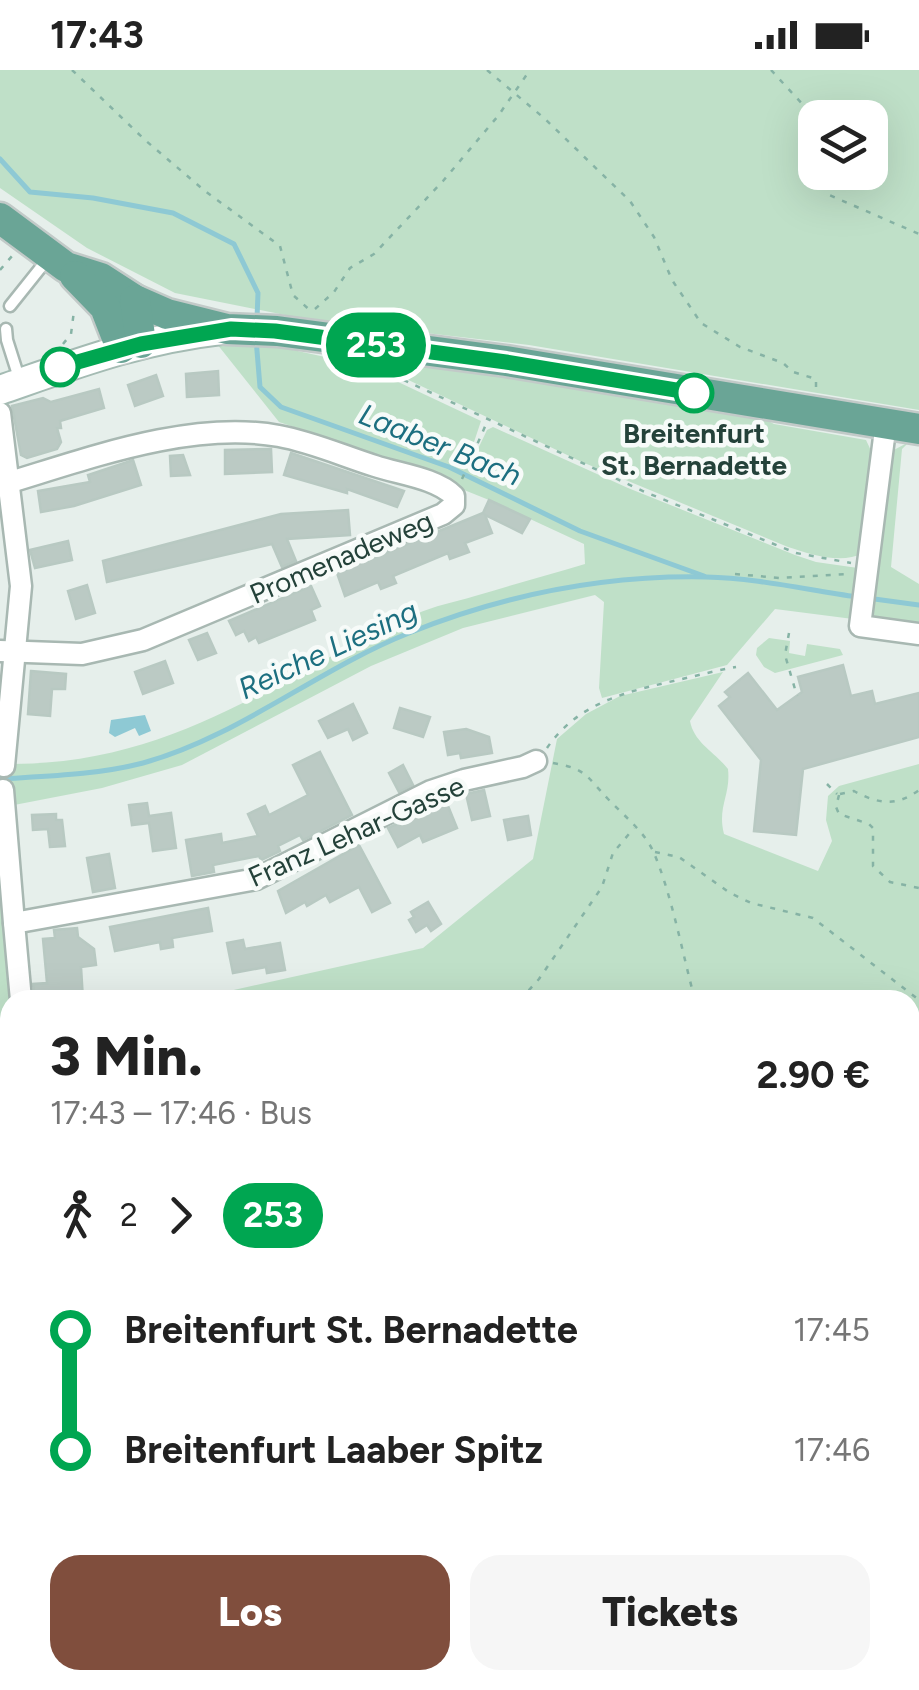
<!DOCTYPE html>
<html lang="de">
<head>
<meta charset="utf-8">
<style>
	:root { --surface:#fff; --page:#f6f6f6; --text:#222; --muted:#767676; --accent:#804e3d }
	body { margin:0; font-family:Figtree,sans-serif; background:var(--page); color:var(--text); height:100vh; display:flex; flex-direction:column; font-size:38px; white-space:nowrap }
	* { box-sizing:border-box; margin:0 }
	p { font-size:32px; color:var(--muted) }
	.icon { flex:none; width:55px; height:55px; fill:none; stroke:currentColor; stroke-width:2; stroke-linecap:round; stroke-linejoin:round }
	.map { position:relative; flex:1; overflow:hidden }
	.side { position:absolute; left:0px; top:920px; width:920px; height:700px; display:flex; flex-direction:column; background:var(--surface); border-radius:30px 30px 0 0; box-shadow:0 10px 40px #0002 }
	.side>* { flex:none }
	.badge { padding:0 20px; border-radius:32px; font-size:35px; line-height:65px }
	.buttons { position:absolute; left:798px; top:30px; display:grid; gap:20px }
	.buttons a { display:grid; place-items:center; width:90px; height:90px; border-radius:20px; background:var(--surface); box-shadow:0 10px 40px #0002; font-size:50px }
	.map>.badge { position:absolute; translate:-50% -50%; box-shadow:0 0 0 5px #fff }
	.legs { display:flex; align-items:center; gap:15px; height:110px; padding:0 50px; font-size:32px }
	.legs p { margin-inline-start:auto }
	.head { display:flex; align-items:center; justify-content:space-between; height:170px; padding:0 50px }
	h1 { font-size:55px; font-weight:800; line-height:75px }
	.cta { display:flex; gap:20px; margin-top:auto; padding:20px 50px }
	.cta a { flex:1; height:115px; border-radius:30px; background:var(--accent); color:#fff; font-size:40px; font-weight:800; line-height:115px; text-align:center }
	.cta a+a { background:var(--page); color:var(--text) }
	ul { padding:0 50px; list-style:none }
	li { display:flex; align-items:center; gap:35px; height:120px; font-size:38px }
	li i { display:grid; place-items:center; width:15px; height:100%; margin:0 12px; background:currentColor }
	li i::after { content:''; width:25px; height:25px; margin:-12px; border:8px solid; border-radius:50%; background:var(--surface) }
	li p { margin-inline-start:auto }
	li:first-child i { background:linear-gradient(#0000 50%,currentColor 0) }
	li:last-child i { background:linear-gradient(currentColor 50%,#0000 0) }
	.status { display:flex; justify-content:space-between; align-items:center; height:70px; padding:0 50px; background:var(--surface); direction:ltr }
	.status svg { height:28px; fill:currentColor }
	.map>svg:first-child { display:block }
	.green { fill:#bfe0c8; fill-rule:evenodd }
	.water { fill:#8ec9d4 }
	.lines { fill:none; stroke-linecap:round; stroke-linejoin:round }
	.stream { stroke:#8ec9d4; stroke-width:5 }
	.building { fill:#bbcac4; stroke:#b8c9c2; stroke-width:2.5 }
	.lane-casing { stroke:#a8b8b2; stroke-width:15 }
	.street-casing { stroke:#a8b8b2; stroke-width:25 }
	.secondary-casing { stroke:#a4bbb3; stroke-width:32 }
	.primary-casing { stroke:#c2cac8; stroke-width:35 }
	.path { stroke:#86b3a5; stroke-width:2.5; stroke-dasharray:5 8; stroke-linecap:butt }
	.lane { stroke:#fff; stroke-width:10 }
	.street { stroke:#fff; stroke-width:20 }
	.secondary { stroke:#fff; stroke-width:28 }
	.primary { stroke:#6aa596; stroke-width:30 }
	.line-1-casing { stroke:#fff; stroke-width:22 }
	.line-1 { stroke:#00a651; stroke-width:15 }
	.stop-1-dot { fill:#fff; stroke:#00a651; stroke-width:5 }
	.labels { text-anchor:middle; stroke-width:9; stroke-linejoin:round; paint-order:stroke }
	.stop-label { font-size:28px; font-weight:bold; fill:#24423a; stroke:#f7fbf9 }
	.street-label { font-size:28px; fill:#24423a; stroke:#f7fbf9 }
	.water-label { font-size:30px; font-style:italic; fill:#1c6f80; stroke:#f7fbf9 }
</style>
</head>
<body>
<div class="status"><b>17:43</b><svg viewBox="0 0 49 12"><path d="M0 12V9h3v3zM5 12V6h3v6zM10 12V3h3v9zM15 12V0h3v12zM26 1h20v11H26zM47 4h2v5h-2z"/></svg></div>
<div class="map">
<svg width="919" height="1620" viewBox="0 0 919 1620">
	<rect width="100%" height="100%" fill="#e6efeb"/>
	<g class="green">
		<path d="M0,0H919V340L529,275L305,249L175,223L87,178L0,118ZM815,48H870V102H815Z"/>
		<path d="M217,274L270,275L362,295L481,351L472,378L477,381L487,360L493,357L628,418L795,485L816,492L858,498L853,549L775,539L727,595L602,628L599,618L604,532L595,525L463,558L371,596L182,695L102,718L9,736L11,694C176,694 274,608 416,544C434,536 455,532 475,526C511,515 548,505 585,494L584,474L489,430L377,385L279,352Z"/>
		<path d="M295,277L349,280L757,345L774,354L866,370L873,385L863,483C841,495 810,484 788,477L582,392L366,290Z"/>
		<path d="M909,372L902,379L891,497L919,514V557L869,550L890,382Z"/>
		<path d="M769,568L790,571L789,583L805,586L807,574L840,579L843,585L775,603L764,597L756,585L757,578Z"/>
		<path d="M723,602L690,651C694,673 715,682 728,699C731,725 717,737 724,764L818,801L832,771L826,750L828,726L839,716L919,694V1620H285L291,1610H910V930H189L423,878L533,789L557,669L586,644L620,626Z"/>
		<path d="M0,789L13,930H10V965L0,984Z"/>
		<path d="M10,1011V1610H204L203,1620H0V1032Z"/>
	</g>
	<path class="water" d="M145,645L151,661L139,666L135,658L115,667L109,663L111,650Z"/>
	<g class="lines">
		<g class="stream">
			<path d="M0,89L30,122L93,128L173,143L234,174L258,223L257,248"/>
			<path d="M256,269L260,317L281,337L449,397L580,461L704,506"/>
			<path d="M867,528L919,535"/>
			<path d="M0,709C48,706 96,705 143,693C238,667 318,599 409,563C504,525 604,505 706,507C756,508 807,520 857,527"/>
		</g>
	</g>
	<g class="building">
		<path d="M218,301L219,325L187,327L186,304Z"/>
		<path d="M156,305L163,326L135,336L128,315Z"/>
		<path d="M99,319L104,338L60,351L61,358H57L61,372L57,379L27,388L21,385L12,336L43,328L51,332Z"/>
		<path d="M271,379L272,402L225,404V380Z"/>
		<path d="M291,383L404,421L397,437L347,419V423L284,405Z"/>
		<path d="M183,385L190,405L171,406L170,386Z"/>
		<path d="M133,390L141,415L74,436L41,442L38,421L90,412L88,405Z"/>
		<path d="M489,430L530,449L522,463L485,445L492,463L465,473L469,482L450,489L448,483L393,506L396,513L381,519L378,512L345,526L337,503L483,443Z"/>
		<path d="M348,440L350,465L287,469L296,491L282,497L272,474L107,512L103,491L281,444Z"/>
		<path d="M68,471L72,490L35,498L30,480Z"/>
		<path d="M87,515L95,543L76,549L68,521Z"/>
		<path d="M311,516L320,536L311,540L315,550L259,573L256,567L249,571L244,561L236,565L229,551Z"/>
		<path d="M207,563L216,583L198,590L189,570Z"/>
		<path d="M165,591L173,613L143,624L135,602Z"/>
		<path d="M843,595L851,626L872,621L875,634L919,623V667L803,699L796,765L754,761L761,690L719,636L730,627L725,622L748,603L777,640L802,622L798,607Z"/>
		<path d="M31,601L66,604L65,619H52L50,646L28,644Z"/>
		<path d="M353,634L367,663L353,670L348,659L328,668L319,651Z"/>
		<path d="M400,638L430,647L423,667L394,658Z"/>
		<path d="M466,659L489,667L492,683L461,688L460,683L448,685L444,662Z"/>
		<path d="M320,682L352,745L303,770L300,765L278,776L280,781L261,790L259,786L213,795L214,802L192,806L186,770L221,764L222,773L258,766L248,744L265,736L269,745L308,725L293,695Z"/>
		<path d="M403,695L413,715L399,722L389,703Z"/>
		<path d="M484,720L490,746L472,750L466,724Z"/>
		<path d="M446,731L457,758L423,772L420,765L398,777L388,758Z"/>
		<path d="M147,733L149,746L171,743L176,778L153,781L149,753L132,755L129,735Z"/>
		<path d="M56,744V750H62L65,776L50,777L48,759L33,760L32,745Z"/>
		<path d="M528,746L531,765L508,770L504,750Z"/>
		<path d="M359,775L390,833L372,842L359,817L330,832L326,825L307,836L305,832L286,843L278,821Z"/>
		<path d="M109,784L115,818L93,822L87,788Z"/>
		<path d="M428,832L441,854L431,861L427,855L416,862L409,850L414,847L411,842Z"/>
		<path d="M208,838L212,861L172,868L173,877L161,879L160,872L115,881L110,857Z"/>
		<path d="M77,858L78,867L94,879L96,895L81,897L83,930H35L33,914L47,913L43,869L55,868L54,860Z"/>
		<path d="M243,870L245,879L280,873L285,900L267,903L266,897L233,903L227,873Z"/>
	</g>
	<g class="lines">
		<g class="lane-casing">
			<g id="lane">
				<path d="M10,236L50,186"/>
				<path d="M6,259L7,270L20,311"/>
			</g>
		</g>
		<g class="street-casing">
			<g id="street">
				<path d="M0,343L21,516L4,696"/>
				<path d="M886,352L860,556L919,564"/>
				<path d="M0,581L82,584L143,570L443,444L454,435V426C436,408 399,404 375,396C343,386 312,372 279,366C192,350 90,388 7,413"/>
				<path d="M3,720L14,853"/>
				<path d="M21,930L14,853L256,809L431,721L464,710L523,697L536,691"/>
				<path d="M0,1003L10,983"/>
			</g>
		</g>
		<g class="secondary-casing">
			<path id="secondary" d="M0,320C75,294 141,269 221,260"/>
		</g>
		<g class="primary-casing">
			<g id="primary">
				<path d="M0,148L66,197L101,208L135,230L167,244L227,259L277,261L506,291L919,359"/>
				<path d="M75,206L105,237L121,278"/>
				<path d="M135,230L141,273"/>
			</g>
		</g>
		<g class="path">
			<path d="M72,0L145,70L205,121L280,176L293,225L313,243"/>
			<path d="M487,0L544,48L630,131L654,167L672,210L701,253L740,277L783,293L793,302L816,309V317"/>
			<path d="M771,0L806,38L815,75"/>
			<path d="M822,102L827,124L919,164"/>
			<path d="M0,200L12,186"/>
			<path d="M315,239L334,222L350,198L374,184L443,111L498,46L530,0"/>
			<path d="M63,274L71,264L74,241"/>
			<path d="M380,299L645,422L796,483L851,493"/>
			<path d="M462,409L487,352"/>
			<path d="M735,504L780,508L846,504"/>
			<path d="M789,563L785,585L797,626"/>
			<path d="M547,678C579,631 630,621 682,609C700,605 718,600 736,597"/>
			<path d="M553,693C587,699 586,706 608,729C624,746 643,760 653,781C671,821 683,886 695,930"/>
			<path d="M827,714L837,724"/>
			<path d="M840,724L854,721C878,734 896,737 919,720"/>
			<path d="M839,725L836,737L839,744L869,754L873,758V796L890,812L919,818"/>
			<path d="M655,782L679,787L730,823L751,833L813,848L919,930"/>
			<path d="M520,930L539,909L602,817L613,783L634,758"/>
			<path d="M0,1070L10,1073"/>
			<path d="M0,1246L10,1248"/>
			<path d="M910,1283L919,1285"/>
			<path d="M7,1620L3,1535L10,1519"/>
		</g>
		<use href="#lane" class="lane"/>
		<use href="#street" class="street"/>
		<use href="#secondary" class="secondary"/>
		<use href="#primary" class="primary"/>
	</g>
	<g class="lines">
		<g class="line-1-casing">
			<path id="line-1" d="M60,297L141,274L231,259L275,261L506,292L694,323"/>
		</g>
		<use href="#line-1" class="line-1"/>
	</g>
	<g class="stop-1-dot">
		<circle cx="60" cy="297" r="18"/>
		<circle cx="694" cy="323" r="18"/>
	</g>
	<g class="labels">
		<g class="stop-label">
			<text x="694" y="373">Breitenfurt<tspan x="694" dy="32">St. Bernadette</tspan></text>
		</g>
		<g class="street-label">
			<text transform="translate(341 487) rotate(-23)" y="10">Promenadeweg</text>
			<text transform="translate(356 761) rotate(-24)" y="10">Franz Lehar-Gasse</text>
		</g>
		<g class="water-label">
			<text transform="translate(440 375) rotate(22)" y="10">Laaber Bach</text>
			<text transform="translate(328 580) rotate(-25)" y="10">Reiche Liesing</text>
		</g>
	</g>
</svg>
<div class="buttons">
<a><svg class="icon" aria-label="layers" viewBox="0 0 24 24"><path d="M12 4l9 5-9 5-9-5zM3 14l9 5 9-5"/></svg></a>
</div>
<b class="badge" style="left:376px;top:275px;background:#00a651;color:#fff">253</b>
<section class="side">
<div class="head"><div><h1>3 Min.</h1><p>17:43 – 17:46 · Bus</p></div><b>2.90 €</b></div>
<div class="legs"><svg class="icon" aria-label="walk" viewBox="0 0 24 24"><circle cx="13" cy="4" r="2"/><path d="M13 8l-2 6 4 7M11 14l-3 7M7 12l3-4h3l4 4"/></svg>2<svg class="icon" aria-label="forward" viewBox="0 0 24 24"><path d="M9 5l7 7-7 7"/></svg><b class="badge" style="background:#00a651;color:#fff">253</b></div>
<ul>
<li><i style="color:#00a651"></i><b>Breitenfurt St. Bernadette</b><p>17:45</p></li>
<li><i style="color:#00a651"></i><b>Breitenfurt Laaber Spitz</b><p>17:46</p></li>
</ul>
<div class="cta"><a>Los</a><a>Tickets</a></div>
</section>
</div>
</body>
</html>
